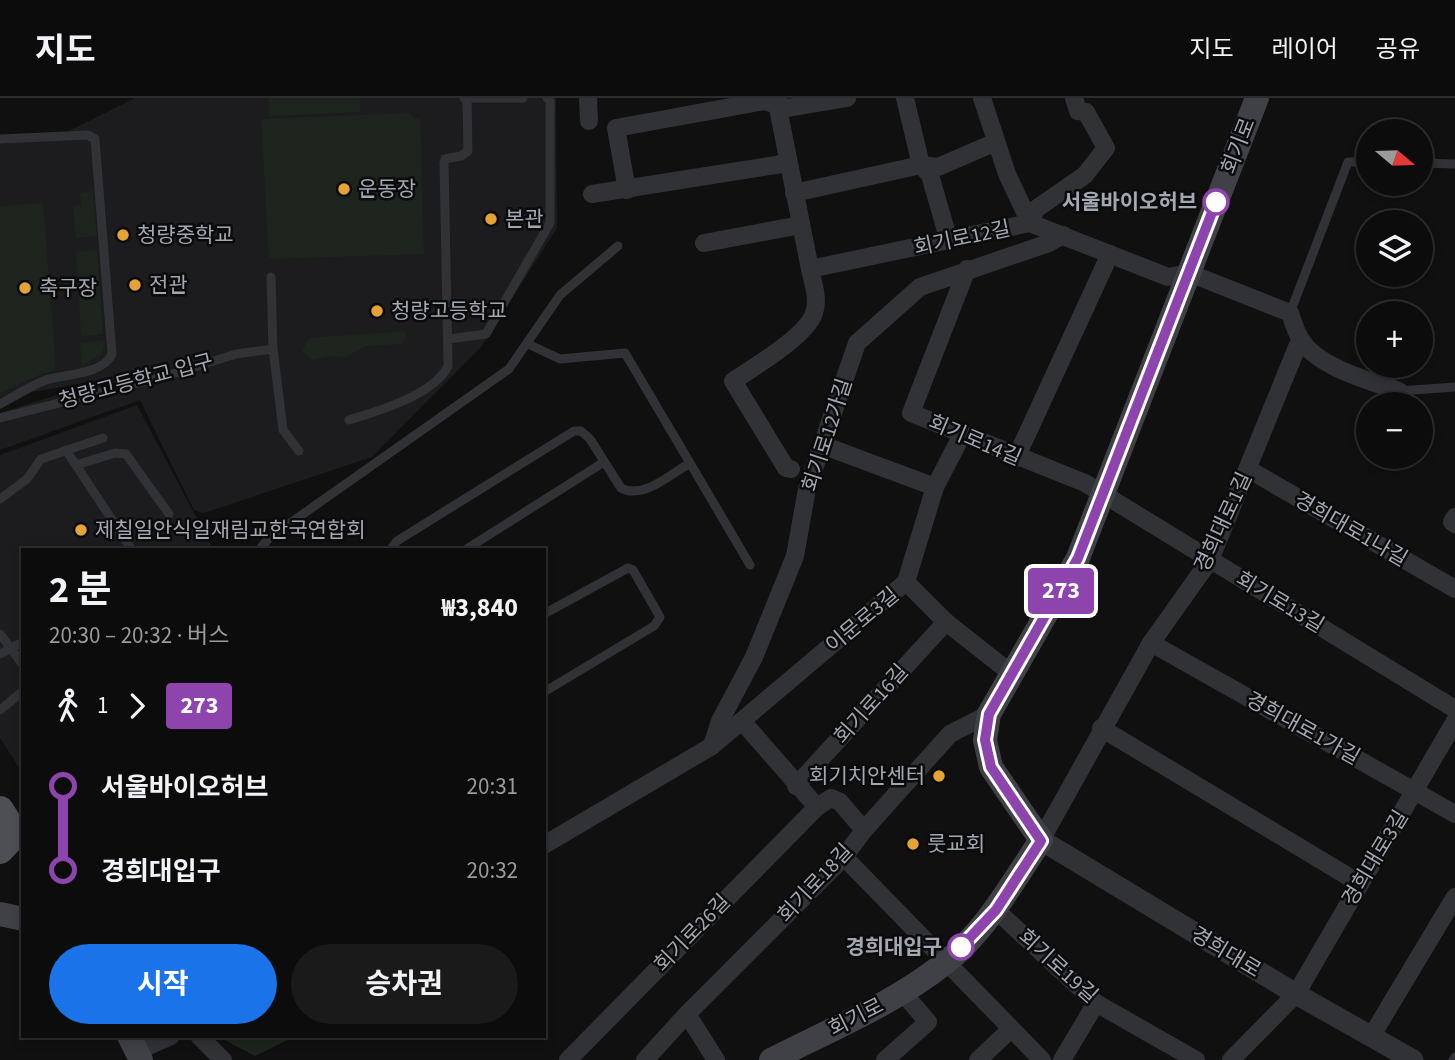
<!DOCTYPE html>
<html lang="ko">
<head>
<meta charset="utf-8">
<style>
	:root { --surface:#0c0c0d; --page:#1a1a1b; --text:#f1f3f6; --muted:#9a9b9d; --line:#2c2c2e; --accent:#1a73e8 }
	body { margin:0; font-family:"Source Sans 3","Noto Sans KR",sans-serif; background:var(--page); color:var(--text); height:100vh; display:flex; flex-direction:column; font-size:26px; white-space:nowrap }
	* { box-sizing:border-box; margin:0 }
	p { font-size:23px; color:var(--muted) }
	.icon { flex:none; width:38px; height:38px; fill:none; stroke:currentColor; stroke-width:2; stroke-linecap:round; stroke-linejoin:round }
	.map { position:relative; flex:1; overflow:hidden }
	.details { position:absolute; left:21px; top:450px; width:525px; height:490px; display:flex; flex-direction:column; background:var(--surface); border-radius:0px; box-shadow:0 4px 10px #0003,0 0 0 2px var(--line) }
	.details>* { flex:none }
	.badge { padding:0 14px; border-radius:5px; font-size:24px; line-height:46px }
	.needle { width:46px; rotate:109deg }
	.tools { position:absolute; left:1356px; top:21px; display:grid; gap:14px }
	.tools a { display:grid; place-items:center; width:77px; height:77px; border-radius:50%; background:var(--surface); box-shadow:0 4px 10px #0003,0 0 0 2px var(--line); font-size:35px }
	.map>.badge { position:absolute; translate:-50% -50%; box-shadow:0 0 0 4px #fff }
	.legs { display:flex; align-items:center; gap:10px; height:77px; padding:0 28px; font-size:23px }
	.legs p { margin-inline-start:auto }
	.headline { display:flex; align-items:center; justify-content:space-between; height:119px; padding:0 28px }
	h1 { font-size:38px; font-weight:700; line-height:52px }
	.action { display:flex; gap:14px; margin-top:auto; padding:14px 28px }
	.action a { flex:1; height:80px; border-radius:42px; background:var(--accent); color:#fff; font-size:28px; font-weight:700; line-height:80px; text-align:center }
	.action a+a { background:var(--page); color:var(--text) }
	ul { padding:0 28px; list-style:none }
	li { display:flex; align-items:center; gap:24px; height:84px; font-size:26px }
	li i { display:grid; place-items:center; width:10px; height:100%; margin:0 9px; background:currentColor }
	li i::after { content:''; width:18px; height:18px; margin:-9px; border:5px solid; border-radius:50%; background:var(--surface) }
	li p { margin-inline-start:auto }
	li:first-child i { background:linear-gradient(#0000 50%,currentColor 0) }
	li:last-child i { background:linear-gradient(currentColor 50%,#0000 0) }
	header { display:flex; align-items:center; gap:42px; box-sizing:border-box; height:98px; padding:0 35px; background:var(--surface); border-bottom:2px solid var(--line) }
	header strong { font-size:33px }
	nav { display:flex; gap:38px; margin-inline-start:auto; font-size:24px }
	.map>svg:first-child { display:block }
	.built { fill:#1c1c1e }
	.green { fill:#1d241d }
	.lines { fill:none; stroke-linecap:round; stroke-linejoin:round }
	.service { stroke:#313236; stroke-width:9 }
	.minor { stroke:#313236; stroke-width:18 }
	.tertiary { stroke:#313236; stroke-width:21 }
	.secondary { stroke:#404146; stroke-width:24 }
	.primary { stroke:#4e4f55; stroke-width:28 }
	.line-1-casing { stroke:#fff; stroke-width:16 }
	.line-1 { stroke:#8e44ad; stroke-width:10 }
	.poi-dot { fill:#e3a336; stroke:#0b0b0c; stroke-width:2.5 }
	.stop-1-dot { fill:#fff; stroke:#8e44ad; stroke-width:3.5 }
	.labels { text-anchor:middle; stroke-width:5; stroke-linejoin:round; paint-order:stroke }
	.street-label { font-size:21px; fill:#a2a7b1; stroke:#0b0b0c }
	.poi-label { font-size:21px; fill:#a2a7b1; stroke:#0b0b0c; text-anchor:start }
	.stop-label { font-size:21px; font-weight:bold; fill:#a2a7b1; stroke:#0b0b0c; text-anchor:end }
</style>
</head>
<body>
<header>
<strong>지도</strong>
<nav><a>지도</a><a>레이어</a><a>공유</a></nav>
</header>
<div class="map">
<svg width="1455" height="962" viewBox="0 0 1455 962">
	<rect width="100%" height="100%" fill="#101011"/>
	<g class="built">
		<path d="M135,0H556L557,130L481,249L372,359L204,415L194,412L140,302L0,352V315L108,281L32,294L0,311V37H61Z"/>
		<path d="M137,307L213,451L23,452V676L0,640V357Z"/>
	</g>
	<g class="green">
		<path d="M269,0H360V14L269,18Z"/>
		<path d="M409,15L414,21H420L424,156L269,161L261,21Z"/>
		<path d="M93,93L97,138L76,140L73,108L81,107L80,95Z"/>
		<path d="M43,105L56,272L41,276L0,295V108Z"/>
		<path d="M97,152L103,236L81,238L76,154Z"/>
		<path d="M405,233L407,239L402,246L366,248L345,259L328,258L313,262L302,254L309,240Z"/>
		<path d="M105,242L102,256L82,268L80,245Z"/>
		<path d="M217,938H296L255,958Z"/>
	</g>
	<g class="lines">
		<g class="service">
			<path d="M464,0H523"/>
			<path d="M0,41L88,37L95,41L112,256C103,277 64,276 46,282C30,288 15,298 0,306"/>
			<path d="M1421,65L1455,66"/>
			<path d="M271,179L273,251L283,332L299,353"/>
			<path d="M1290,215L1348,64H1368"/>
			<path d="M449,241L486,236L550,125V3L547,0"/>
			<path d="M528,246L560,261L625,255L690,365"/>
			<path d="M1399,293L1455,289"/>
			<path d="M0,320L166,278L236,256L273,251"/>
			<path d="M349,322C378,313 434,297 448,268L444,65L445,61L461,58L468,53L467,1"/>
			<path d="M66,352L132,452"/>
			<path d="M76,367L115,355L126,356L169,416"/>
			<path d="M0,401L27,381L41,361L103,340"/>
			<path d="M259,452L269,440L509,271L560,197L618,148"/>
			<path d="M390,452L397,443L574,333H581L590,341L621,390C643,402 671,376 690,365L750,467"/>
			<path d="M465,452L604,364"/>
			<path d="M544,516L628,470L633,472L660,519L654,528L544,594"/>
			<path d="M0,536L23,567"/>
			<path d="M0,556L23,544"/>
			<path d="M0,612L23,593"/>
			<path d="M1453,962L1455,959"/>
		</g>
		<g class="minor">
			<path d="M588,0L589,23"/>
			<path d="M776,0L810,171L1030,125L1168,179L1189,175L1290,215C1293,223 1295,232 1300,240C1316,269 1370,283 1399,293"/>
			<path d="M905,0L921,67L930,77L949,143"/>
			<path d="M982,0L1007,76L1030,125"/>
			<path d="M627,92L616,30L764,3L788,10L847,0"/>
			<path d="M794,95L921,67L938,69L996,44"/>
			<path d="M592,96L788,65"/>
			<path d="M1030,125L1036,111L1085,77L1106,50L1086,14L1078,13L1074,0"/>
			<path d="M704,145L801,127"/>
			<path d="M967,171L911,315L1085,385L1455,611"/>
			<path d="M822,347L935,389"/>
			<path d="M1016,360L1110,156"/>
			<path d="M791,371L786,370L733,283C754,269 807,238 814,215C819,201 813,185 810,171"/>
			<path d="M1248,371L1455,491"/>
			<path d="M1455,419L1452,424L1455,426"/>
			<path d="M906,484L946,524L1012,576"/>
			<path d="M1151,545L1455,716"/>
			<path d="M742,623L817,709L831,700L840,704L864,732"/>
			<path d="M1101,630L1359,785"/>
			<path d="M712,648L720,623L754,559L795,458L807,391L857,245L920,189L1049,145L1063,137"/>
			<path d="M796,688L946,524"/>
			<path d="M1041,742L1151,545L1210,462L1300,242"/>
			<path d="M544,747L712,648L906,484L935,389L962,337"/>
			<path d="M844,759L1042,962"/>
			<path d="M996,812L1096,905L1196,962"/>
			<path d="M687,916L716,962"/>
			<path d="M199,938L223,962"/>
			<path d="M1371,939L1455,799"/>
			<path d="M137,953L171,938"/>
			<path d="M568,962L817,709"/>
			<path d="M645,962L687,916L844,759L864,732L950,636L989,616"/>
			<path d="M885,962L928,924L903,895"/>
			<path d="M978,962L1011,931"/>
			<path d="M1062,962L1096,905"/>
			<path d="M1231,962L1296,896L1455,623"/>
		</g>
		<path class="tertiary" d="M1041,742L1296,896L1413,962"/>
		<g class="secondary">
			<path d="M0,816L23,821"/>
			<path d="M129,938L141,962"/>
			<path d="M771,962C830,932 893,906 945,865C986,833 1012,785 1041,742L991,669L985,642L989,616L1078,460L1257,0"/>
		</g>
		<path class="primary" d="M0,712L15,736L0,752"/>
	</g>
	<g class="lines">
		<g class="line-1-casing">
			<path id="line-1" d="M961,849L996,812L1041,743L991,669L985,642L989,616L1078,460L1216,104"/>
		</g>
		<use href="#line-1" class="line-1"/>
	</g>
	<g class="poi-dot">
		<circle cx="344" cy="91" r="7"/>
		<circle cx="491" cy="121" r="7"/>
		<circle cx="123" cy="137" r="7"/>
		<circle cx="135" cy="187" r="7"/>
		<circle cx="25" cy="190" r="7"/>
		<circle cx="377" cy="213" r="7"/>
		<circle cx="81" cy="432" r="7"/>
		<circle cx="939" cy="678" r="7"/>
		<circle cx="913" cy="746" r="7"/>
	</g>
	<g class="stop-1-dot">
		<circle cx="1216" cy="104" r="12"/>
		<circle cx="961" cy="849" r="12"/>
	</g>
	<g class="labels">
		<g class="street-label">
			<text transform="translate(1238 48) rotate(-69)" y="7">회기로</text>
			<text transform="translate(962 140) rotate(-12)" y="7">회기로12길</text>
			<text transform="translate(136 283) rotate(-15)" y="7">청량고등학교 입구</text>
			<text transform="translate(827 337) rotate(-72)" y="7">회기로12가길</text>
			<text transform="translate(975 342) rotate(23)" y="7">회기로14길</text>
			<text transform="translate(1223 424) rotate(-65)" y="7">경희대로1길</text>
			<text transform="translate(1351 431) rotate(30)" y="7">경희대로1나길</text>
			<text transform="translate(1280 504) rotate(31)" y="7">회기로13길</text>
			<text transform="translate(862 522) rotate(-40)" y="7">이문로3길</text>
			<text transform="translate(871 606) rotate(-48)" y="7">회기로16길</text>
			<text transform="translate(1303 630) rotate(29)" y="7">경희대로1가길</text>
			<text transform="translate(1375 760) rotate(-59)" y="7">경희대로3길</text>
			<text transform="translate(815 785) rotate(-47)" y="7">회기로18길</text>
			<text transform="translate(692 835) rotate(-46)" y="7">회기로26길</text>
			<text transform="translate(1226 854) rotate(31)" y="7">경희대로</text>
			<text transform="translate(1058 868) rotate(42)" y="7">회기로19길</text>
			<text transform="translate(856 919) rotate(-27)" y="7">회기로</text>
		</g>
		<g class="poi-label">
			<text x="358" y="98">운동장</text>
			<text x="505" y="128">본관</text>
			<text x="137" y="144">청량중학교</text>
			<text x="149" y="194">전관</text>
			<text x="39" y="197">축구장</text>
			<text x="391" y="220">청량고등학교</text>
			<text x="95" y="439">제칠일안식일재림교한국연합회</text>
			<text x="925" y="685" text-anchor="end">회기치안센터</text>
			<text x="927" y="753">룻교회</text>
		</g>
		<g class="stop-label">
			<text x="1197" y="111">서울바이오허브</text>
			<text x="942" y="856">경희대입구</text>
		</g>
	</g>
</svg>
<div class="tools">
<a><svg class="needle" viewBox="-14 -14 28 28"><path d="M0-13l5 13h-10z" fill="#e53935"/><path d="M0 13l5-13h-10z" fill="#9a9b9d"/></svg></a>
<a><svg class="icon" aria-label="layers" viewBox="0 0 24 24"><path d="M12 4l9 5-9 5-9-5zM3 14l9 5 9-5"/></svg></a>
<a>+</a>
<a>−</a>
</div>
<b class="badge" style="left:1061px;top:493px;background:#8e44ad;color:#fff">273</b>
<section class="details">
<div class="headline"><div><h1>2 분</h1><p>20:30 – 20:32 · 버스</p></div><b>₩3,840</b></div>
<div class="legs"><svg class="icon" aria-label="walk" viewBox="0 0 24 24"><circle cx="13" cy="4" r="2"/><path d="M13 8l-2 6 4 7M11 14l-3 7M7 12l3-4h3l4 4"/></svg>1<svg class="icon" aria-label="forward" viewBox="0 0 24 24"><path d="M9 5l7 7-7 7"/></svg><b class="badge" style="background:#8e44ad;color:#fff">273</b></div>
<ul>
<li><i style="color:#8e44ad"></i><b>서울바이오허브</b><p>20:31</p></li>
<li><i style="color:#8e44ad"></i><b>경희대입구</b><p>20:32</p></li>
</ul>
<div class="action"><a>시작</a><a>승차권</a></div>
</section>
</div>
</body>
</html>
